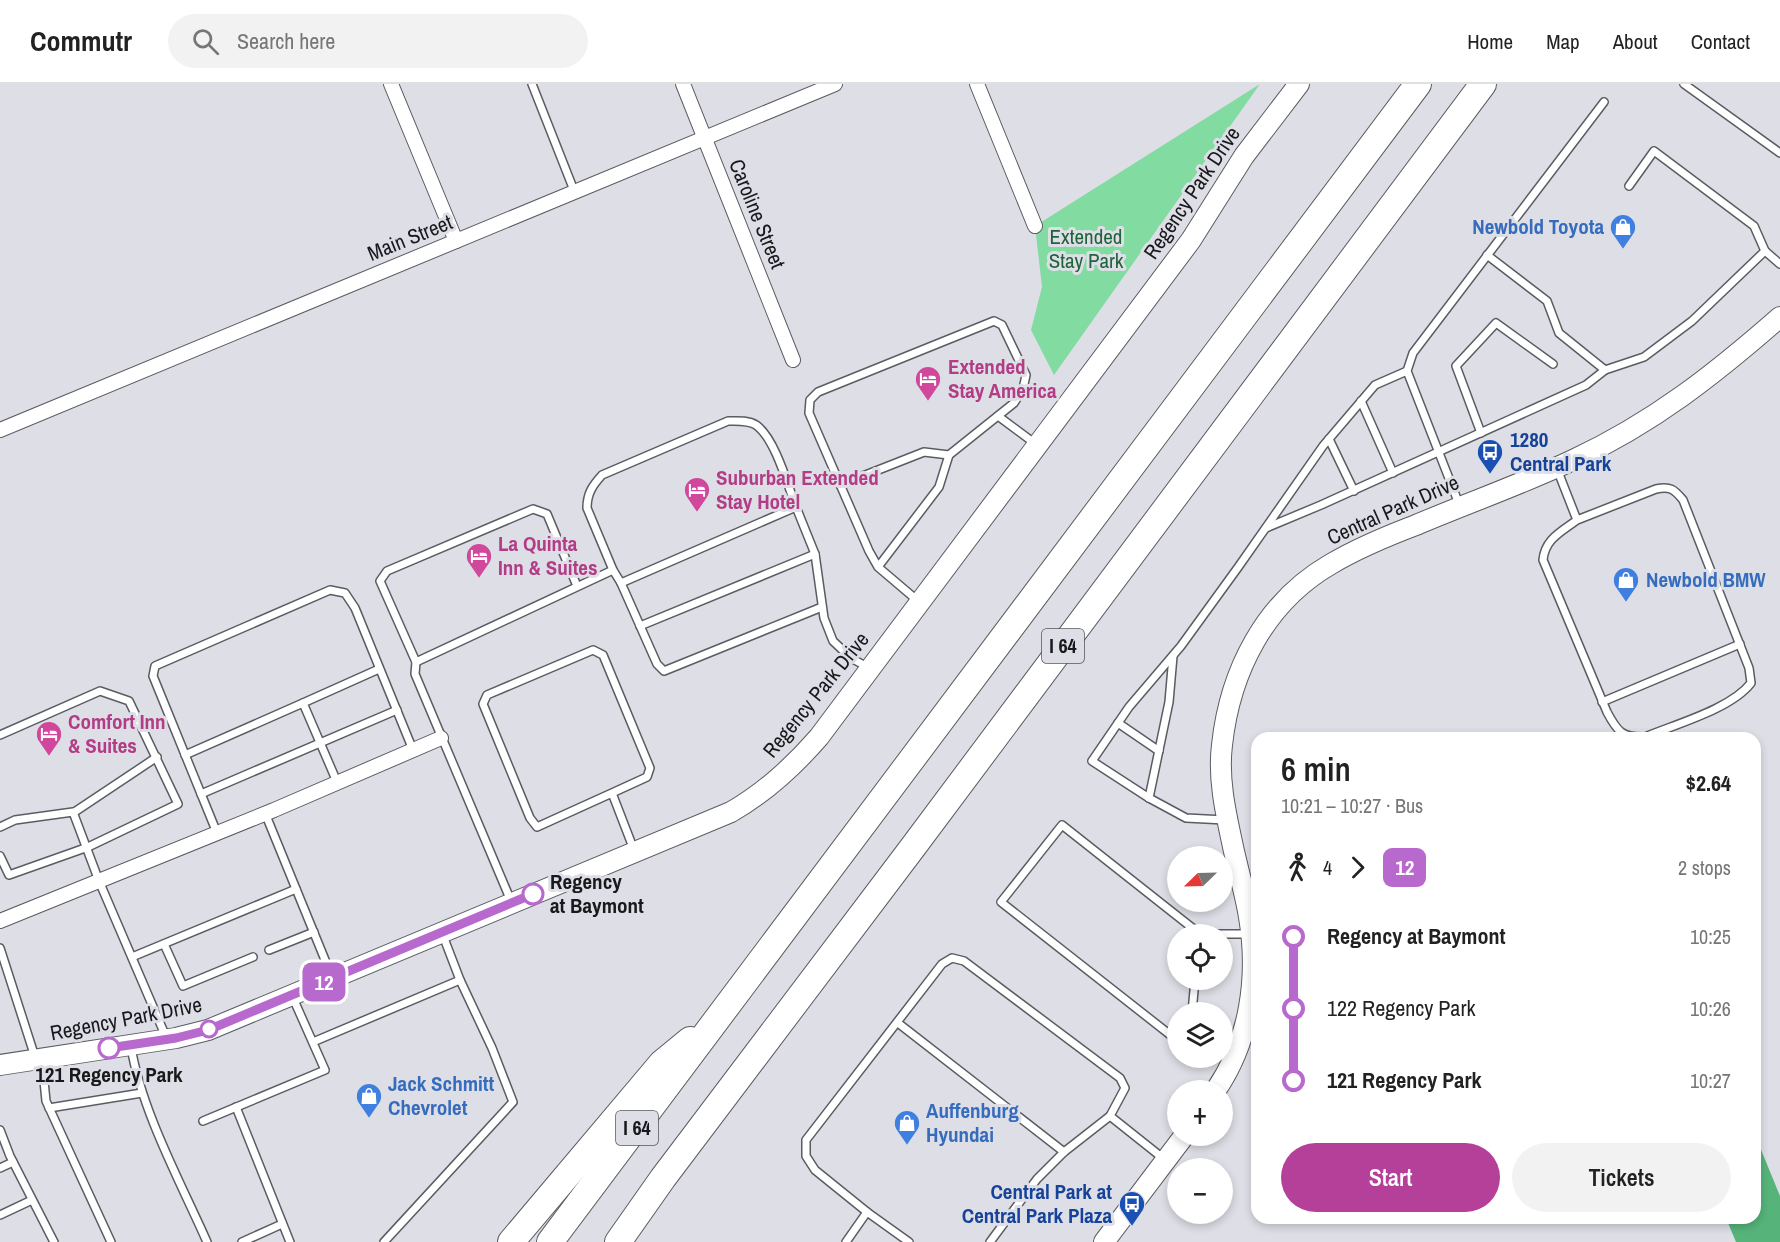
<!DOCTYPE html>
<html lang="en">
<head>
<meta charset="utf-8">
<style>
	:root { --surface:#fff; --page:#f2f2f2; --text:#222; --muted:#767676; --line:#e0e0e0; --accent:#b44099 }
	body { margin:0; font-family:"Archivo Narrow",sans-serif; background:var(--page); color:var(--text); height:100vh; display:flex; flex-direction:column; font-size:22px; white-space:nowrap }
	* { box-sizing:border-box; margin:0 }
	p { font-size:20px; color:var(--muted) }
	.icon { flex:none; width:33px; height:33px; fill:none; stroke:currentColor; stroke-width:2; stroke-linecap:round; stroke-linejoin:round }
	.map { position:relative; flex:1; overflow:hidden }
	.drawer { position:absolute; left:1251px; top:648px; width:510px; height:492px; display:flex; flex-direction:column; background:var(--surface); border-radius:18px; box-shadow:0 3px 9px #0003 }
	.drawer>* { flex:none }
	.badge { padding:0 12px; border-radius:9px; font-size:21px; line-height:39px }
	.needle { width:39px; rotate:247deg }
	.controls { position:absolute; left:1167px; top:762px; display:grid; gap:12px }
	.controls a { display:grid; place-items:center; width:66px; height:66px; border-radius:50%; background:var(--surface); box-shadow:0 3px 9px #0003; font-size:30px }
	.map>.badge { position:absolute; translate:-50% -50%; box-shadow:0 0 0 3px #fff }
	.legs { display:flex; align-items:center; gap:9px; height:66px; padding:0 30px; font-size:20px }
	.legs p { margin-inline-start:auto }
	.head { display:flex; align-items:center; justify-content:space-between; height:102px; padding:0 30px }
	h1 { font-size:33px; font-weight:600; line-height:45px }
	.action { display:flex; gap:12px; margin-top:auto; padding:12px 30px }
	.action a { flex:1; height:69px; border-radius:36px; background:var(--accent); color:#fff; font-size:24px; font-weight:600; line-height:69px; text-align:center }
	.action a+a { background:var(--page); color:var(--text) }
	ul { padding:0 30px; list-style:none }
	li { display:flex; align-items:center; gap:21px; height:72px; font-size:22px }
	li i { display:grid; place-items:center; width:9px; height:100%; margin:0 8px; background:currentColor }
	li i::after { content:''; width:15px; height:15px; margin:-8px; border:4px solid; border-radius:50%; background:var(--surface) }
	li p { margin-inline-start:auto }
	li:first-child i { background:linear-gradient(#0000 50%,currentColor 0) }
	li:last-child i { background:linear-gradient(currentColor 50%,#0000 0) }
	header { display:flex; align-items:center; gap:36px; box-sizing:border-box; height:84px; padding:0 30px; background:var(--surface); border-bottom:2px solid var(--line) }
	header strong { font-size:28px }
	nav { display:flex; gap:33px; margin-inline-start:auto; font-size:21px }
	.search { width:420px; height:54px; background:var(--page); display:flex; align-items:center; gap:15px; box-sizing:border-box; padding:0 21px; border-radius:33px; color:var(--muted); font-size:22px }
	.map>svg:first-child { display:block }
	.green { fill:#82dba1 }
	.forest { fill:#56b47a }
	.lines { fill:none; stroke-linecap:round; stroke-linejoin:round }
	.lane-casing { stroke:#5b5c62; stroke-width:10 }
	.street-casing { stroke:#5b5c62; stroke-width:16 }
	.secondary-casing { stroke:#5b5c62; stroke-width:22 }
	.highway-casing { stroke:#5b5c62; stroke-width:28 }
	.lane { stroke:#fff; stroke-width:7 }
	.street { stroke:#fff; stroke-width:14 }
	.secondary { stroke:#fff; stroke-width:20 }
	.highway { stroke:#fff; stroke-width:26 }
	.line-1-casing { stroke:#fff; stroke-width:14 }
	.line-1 { stroke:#b869cd; stroke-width:9 }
	.stop-1-dot { fill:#fff; stroke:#b869cd; stroke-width:3 }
	.labels { text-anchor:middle; stroke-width:6; stroke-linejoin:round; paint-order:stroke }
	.shield { fill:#dedfe6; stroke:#545459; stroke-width:1.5 }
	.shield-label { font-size:20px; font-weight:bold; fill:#19191c }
	.street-label { font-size:21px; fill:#19191c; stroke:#dedfe6 }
	.shop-label { font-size:21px; font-weight:bold; fill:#366cbe; stroke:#dedfe6; text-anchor:start }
	.park-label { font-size:21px; fill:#1f633b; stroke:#dedfe6 }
	.hotel-label { font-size:21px; font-weight:bold; fill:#b23c85; stroke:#dedfe6; text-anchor:start }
	.transit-label { font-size:21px; font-weight:bold; fill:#164399; stroke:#dedfe6; text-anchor:start }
	.stop-label { font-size:21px; font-weight:bold; fill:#19191c; stroke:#dedfe6; text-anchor:start }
</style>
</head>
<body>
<header>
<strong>Commutr</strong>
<div class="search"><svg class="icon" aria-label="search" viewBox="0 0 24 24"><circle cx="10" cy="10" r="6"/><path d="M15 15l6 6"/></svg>Search here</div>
<nav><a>Home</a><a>Map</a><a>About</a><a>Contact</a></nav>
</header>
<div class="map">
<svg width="1780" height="1158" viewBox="0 0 1780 1158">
	<rect width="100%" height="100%" fill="#dedfe6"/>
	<path class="green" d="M1260,0L1054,291L1031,246L1042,203L1035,142Z"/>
	<path class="forest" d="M1755,1051L1780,1112V1158H1736L1726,1134H1755Z"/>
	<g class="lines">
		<g class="lane-casing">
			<g id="lane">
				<path d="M532,0L575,109"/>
				<path d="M1684,0L1780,69"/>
				<path d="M1629,102L1654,67L1754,142L1765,167L1780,180"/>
				<path d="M1605,286L1644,273L1692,237L1765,167"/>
				<path d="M1361,317L1393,389"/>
				<path d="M998,332L1037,361"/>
				<path d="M1481,349L1456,282L1496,239L1553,280"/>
				<path d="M1329,355L1354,407"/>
				<path d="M1557,385L1577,436L1656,405C1670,402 1674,405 1683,416L1749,584L1751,599C1731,625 1676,640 1645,653C1622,654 1617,647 1607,628L1543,476C1545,455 1561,448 1577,436"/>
				<path d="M840,401L924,368L949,371"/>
				<path d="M1459,420L1407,287L1413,269L1604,18"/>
				<path d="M1266,444L1321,421L1586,301L1605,286L1559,249L1547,217L1487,171"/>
				<path d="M878,483L939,403L949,371L1014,319L1023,305L1026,291L1002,241L994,237L818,308L810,316L809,329L869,467L878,483L918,517"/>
				<path d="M613,486L587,424C587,409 593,401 602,391L728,337C737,337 748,336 756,341C775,354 788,402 796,423"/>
				<path d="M621,499L657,580L664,587L822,523"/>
				<path d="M640,542L815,470"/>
				<path d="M416,578L613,486L621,499L796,423L815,470L824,534L833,557L851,574L869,584"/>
				<path d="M1602,618L1740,560"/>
				<path d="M1118,639L1159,667"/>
				<path d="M0,651L100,607L129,617L178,720L88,763L9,791L0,772"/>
				<path d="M185,671L303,619"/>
				<path d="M337,698L303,619L379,585"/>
				<path d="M612,709L647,693L650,684L603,571L593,566L487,611L483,620L530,734L537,743L612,709L634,766"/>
				<path d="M201,710L397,626"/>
				<path d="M1149,714L1169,618L1173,572"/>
				<path d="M73,729L157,673"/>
				<path d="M265,729L332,893"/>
				<path d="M1225,736L1186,734L1149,714L1092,677L1129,623L1181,562L1239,482L1323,362L1375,301L1407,287"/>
				<path d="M0,743L15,736L73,728L99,797L166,953"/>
				<path d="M217,749L153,592L155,582L330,506L345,509L355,524L413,666"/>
				<path d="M511,817L415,590L416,578L380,497L387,487L533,425L547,430L577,502"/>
				<path d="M1200,850H1248"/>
				<path d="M164,860L183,902L253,873"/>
				<path d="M0,864L35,973"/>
				<path d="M269,866L314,848"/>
				<path d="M132,873L296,805"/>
				<path d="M1192,928L1195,896"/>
				<path d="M898,939L1064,1068"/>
				<path d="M1178,957L1001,818L1062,741L1200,850"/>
				<path d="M313,958L460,896L442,849"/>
				<path d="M131,963C142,1028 180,1097 207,1158"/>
				<path d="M42,977L46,1017L111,1158"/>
				<path d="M236,1023L290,1158"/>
				<path d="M49,1024L142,1009"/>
				<path d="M203,1037L325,986L293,914"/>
				<path d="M0,1046L10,1072L54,1158"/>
				<path d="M0,1084L13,1078"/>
				<path d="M867,1128L909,1158"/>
				<path d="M0,1131L32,1116"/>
				<path d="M242,1158L282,1140"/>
				<path d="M384,1158L513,1018L492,964L460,896"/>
				<path d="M846,1158L867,1128L815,1086L806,1072V1056L942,880L952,874L964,877L1120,994L1125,1004L1110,1032L1164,1075"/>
				<path d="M990,1158L1037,1095L1064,1068L1110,1032"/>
			</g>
		</g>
		<g class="street-casing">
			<g id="street">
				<path d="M391,0L456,157"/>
				<path d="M683,0L793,276"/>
				<path d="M977,0L1035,142"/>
				<path d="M0,346L835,0"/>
				<path d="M0,837L274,726L441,654"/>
			</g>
		</g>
		<g class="secondary-casing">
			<g id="secondary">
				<path d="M0,981L176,954L208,946L731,728C766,708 793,683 819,653L1191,156L1244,72L1299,0"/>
				<path d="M1216,1006C1250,956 1259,893 1249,833C1245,808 1237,783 1232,758C1225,726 1218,693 1222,661C1230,587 1265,518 1331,480C1358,464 1387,452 1416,441C1468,419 1522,400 1573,376C1653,339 1715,290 1780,233"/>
				<path d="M1104,1158L1184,1052"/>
			</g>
		</g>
		<g class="highway-casing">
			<g id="highway">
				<path d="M511,1158L662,979L690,956"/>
				<path d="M550,1158L1418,0"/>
				<path d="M618,1158L663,1094L913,763L1483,0"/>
			</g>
		</g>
		<use href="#lane" class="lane"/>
		<use href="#street" class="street"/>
		<use href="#secondary" class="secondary"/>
		<use href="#highway" class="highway"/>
	</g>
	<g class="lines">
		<g class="line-1-casing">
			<path id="line-1" d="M109,964L176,954L208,946L533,810"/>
		</g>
		<use href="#line-1" class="line-1"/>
	</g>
	<defs>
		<g id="shop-pin" transform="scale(1.35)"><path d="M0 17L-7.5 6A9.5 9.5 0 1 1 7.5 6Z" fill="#3f7fe0" stroke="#dedfe6"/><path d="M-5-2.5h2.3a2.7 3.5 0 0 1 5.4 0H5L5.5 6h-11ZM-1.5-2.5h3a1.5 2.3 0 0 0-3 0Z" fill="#fff"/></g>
		<g id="hotel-pin" transform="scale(1.35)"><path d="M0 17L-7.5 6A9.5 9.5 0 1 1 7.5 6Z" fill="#d1479c" stroke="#dedfe6"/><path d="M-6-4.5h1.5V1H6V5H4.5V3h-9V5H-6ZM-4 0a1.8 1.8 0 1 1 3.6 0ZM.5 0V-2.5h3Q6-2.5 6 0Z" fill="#fff"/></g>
		<g id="bus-pin" transform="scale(1.35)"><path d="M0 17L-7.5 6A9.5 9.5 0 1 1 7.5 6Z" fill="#1a4fb4" stroke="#dedfe6"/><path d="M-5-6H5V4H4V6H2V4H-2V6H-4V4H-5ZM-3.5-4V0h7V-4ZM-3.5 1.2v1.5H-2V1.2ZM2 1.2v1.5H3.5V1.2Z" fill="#fff"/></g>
	</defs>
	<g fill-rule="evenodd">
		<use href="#shop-pin" x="1623" y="143"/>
		<use href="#hotel-pin" x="928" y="295"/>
		<use href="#bus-pin" x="1490" y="368"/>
		<use href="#hotel-pin" x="697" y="406"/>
		<use href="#hotel-pin" x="479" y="472"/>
		<use href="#shop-pin" x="1626" y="496"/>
		<use href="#hotel-pin" x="49" y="650"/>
		<use href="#shop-pin" x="369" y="1012"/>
		<use href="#shop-pin" x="907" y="1039"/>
		<use href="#bus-pin" x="1132" y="1120"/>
	</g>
	<g class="stop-1-dot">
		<circle cx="533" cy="810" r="10"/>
		<circle cx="209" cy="945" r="8"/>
		<circle cx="109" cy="964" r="10"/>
	</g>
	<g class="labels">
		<g class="shield">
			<rect x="1042" y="545" width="42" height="34" rx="4.5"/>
			<rect x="616" y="1027" width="42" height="34" rx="4.5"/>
		</g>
		<g class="shield-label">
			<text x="1063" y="569">I 64</text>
			<text x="637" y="1051">I 64</text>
		</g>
		<g class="street-label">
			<text transform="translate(1192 109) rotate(-56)" y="7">Regency Park Drive</text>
			<text transform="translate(757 130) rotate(68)" y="7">Caroline Street</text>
			<text transform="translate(410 154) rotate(-22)" y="7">Main Street</text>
			<text transform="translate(1393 426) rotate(-24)" y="7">Central Park Drive</text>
			<text transform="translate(816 611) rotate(-51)" y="7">Regency Park Drive</text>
			<text transform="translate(126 935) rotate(-11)" y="7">Regency Park Drive</text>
		</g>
		<g class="shop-label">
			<text x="1604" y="150" text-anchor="end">Newbold Toyota</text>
			<text x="1646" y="503">Newbold BMW</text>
			<text x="388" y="1007">Jack Schmitt<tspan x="388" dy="24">Chevrolet</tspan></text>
			<text x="926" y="1034">Auffenburg<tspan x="926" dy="24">Hyundai</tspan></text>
		</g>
		<g class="park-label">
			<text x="1086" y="160">Extended<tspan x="1086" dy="24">Stay Park</tspan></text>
		</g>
		<g class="hotel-label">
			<text x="948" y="290">Extended<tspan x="948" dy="24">Stay America</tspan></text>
			<text x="716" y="401">Suburban Extended<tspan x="716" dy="24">Stay Hotel</tspan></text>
			<text x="498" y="467">La Quinta<tspan x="498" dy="24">Inn &amp; Suites</tspan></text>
			<text x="68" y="645">Comfort Inn<tspan x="68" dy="24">&amp; Suites</tspan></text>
		</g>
		<g class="transit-label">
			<text x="1510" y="363">1280<tspan x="1510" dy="24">Central Park</tspan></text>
			<text x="1112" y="1115" text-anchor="end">Central Park at<tspan x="1112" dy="24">Central Park Plaza</tspan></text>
		</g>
		<g class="stop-label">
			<text x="550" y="805">Regency<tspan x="550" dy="24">at Baymont</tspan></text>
			<text x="109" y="998" text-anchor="middle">121 Regency Park</text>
		</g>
	</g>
</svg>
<div class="controls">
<a><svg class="needle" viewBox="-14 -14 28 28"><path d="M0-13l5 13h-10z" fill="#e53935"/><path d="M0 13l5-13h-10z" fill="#767676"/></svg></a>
<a><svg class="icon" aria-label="locate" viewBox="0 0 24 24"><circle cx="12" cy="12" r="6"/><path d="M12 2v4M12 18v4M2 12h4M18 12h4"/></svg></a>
<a><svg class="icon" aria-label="layers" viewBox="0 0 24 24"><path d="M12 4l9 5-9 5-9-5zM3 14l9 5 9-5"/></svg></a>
<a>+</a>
<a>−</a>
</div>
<b class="badge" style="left:324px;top:898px;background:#b869cd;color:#fff">12</b>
<section class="drawer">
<div class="head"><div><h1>6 min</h1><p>10:21 – 10:27 · Bus</p></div><b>$2.64</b></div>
<div class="legs"><svg class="icon" aria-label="walk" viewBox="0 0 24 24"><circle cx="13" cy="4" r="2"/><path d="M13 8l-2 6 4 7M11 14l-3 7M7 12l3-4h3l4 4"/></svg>4<svg class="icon" aria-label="forward" viewBox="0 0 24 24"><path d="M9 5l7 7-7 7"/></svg><b class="badge" style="background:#b869cd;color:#fff">12</b><p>2 stops</p></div>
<ul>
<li><i style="color:#b869cd"></i><b>Regency at Baymont</b><p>10:25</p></li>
<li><i style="color:#b869cd"></i><span>122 Regency Park</span><p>10:26</p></li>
<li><i style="color:#b869cd"></i><b>121 Regency Park</b><p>10:27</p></li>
</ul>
<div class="action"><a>Start</a><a>Tickets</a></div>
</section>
</div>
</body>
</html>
